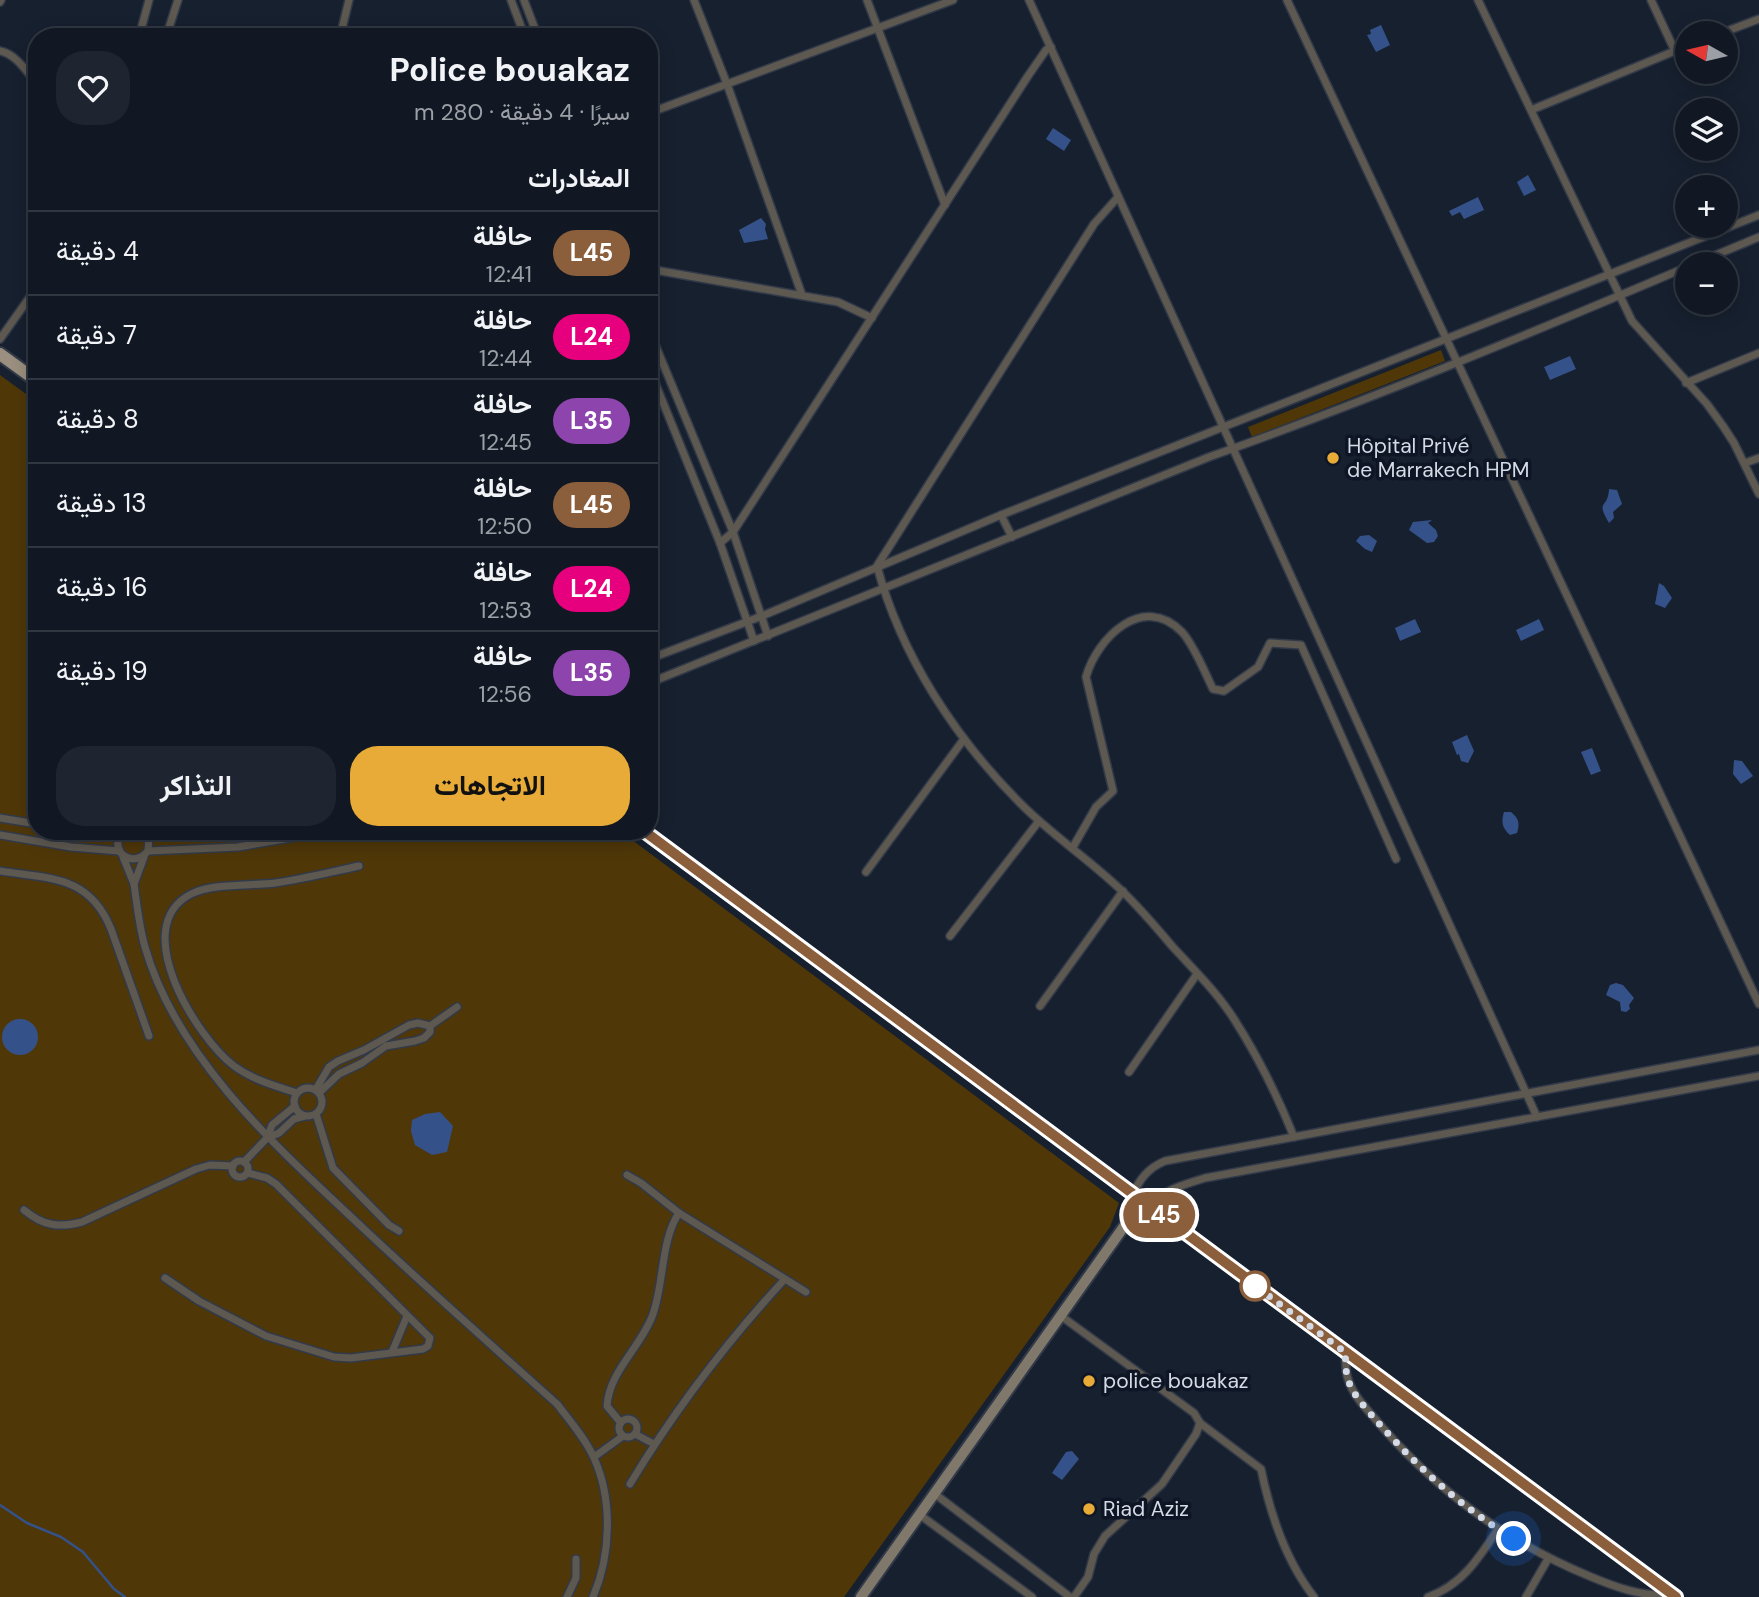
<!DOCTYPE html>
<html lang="ar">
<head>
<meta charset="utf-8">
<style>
	:root { --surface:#111823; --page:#1e2530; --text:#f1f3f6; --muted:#9ca0a6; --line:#303741; --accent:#e8ab37 }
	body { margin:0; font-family:"DM Sans",Vazirmatn,sans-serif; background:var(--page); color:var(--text); direction:rtl; height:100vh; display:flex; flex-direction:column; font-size:26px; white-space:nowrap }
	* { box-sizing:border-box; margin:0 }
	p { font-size:23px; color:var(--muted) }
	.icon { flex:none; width:38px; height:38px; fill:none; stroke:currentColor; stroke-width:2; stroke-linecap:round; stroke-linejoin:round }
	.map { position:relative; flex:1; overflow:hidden; direction:ltr }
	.drawer { position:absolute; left:28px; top:28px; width:630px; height:812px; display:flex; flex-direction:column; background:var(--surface); border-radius:28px; box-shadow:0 4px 18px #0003,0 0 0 2px var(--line); direction:rtl }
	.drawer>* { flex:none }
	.badge { padding:0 14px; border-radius:23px; font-size:24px; line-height:46px }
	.needle { width:46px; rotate:278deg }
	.tools { position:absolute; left:1675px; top:21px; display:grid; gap:14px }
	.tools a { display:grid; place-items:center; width:63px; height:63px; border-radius:50%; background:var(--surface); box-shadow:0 4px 18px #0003,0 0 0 2px var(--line); font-size:35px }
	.you { position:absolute; width:35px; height:35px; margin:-18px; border:5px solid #fff; border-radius:50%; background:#1a73e8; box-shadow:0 0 0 10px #1a73e833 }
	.map>.badge { position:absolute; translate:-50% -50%; box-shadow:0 0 0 4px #fff }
	h2 { padding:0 28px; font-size:26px; line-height:63px }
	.round { display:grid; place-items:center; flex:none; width:74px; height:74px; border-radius:28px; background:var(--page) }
	.head { display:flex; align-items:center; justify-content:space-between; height:119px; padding:0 28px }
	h1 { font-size:33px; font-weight:700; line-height:52px }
	.button { display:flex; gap:14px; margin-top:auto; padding:14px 28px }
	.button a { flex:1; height:80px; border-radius:28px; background:var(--accent); color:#111; font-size:28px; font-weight:700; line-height:80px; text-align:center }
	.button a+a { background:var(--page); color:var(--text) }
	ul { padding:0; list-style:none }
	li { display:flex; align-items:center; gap:21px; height:84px; padding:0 28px; border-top:2px solid var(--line) }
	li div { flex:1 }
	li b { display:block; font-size:26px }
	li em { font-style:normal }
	li .badge { min-width:77px; font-weight:700; text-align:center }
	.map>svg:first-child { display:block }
	.green { fill:#4f3708 }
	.water { fill:#345289 }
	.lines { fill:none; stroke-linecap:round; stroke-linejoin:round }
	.stream { stroke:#345289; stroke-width:2.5 }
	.street-casing { stroke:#323a49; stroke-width:10 }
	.secondary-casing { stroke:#323a49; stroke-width:14 }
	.primary-casing { stroke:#323a49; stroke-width:16 }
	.street { stroke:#5d5850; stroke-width:7 }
	.secondary { stroke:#80786b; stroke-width:10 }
	.primary { stroke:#9b907f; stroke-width:12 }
	.line-casing { stroke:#fff; stroke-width:16 }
	.line { stroke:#8b5e3c; stroke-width:10 }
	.walk { stroke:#d5dbe6; stroke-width:7; stroke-dasharray:0 12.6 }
	.poi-dot { fill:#e8ab37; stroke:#0e1625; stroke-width:2.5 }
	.stop-dot { fill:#fff; stroke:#8b5e3c; stroke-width:3.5 }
	.labels { text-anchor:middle; stroke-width:7; stroke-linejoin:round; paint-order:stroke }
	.poi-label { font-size:21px; fill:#d5dbe6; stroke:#0e1625; text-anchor:start }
</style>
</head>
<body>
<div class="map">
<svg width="1759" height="1597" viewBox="0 0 1759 1597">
	<rect width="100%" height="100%" fill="#17202f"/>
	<g class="green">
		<path d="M1441,350L1445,361L1252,437L1248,427Z"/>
		<path d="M0,375L37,402V831H620L1119,1203L1110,1227L844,1597H0Z"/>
	</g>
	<g class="water">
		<path d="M1381,25L1390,45L1376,52L1367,35L1371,34L1370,30Z"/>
		<path d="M1053,128L1071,140L1064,151L1046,139Z"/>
		<path d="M1528,175L1536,190L1524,196L1517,182Z"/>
		<path d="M1478,197L1484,210L1464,219L1460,212L1452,216L1449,211Z"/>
		<path d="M761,218L766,224L765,229L768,239L744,243L739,230Z"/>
		<path d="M1570,356L1576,369L1550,380L1544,367Z"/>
		<path d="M1609,489L1617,490L1622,504L1613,512L1614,518L1609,523C1595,499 1608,510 1609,489Z"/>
		<path d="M1432,520L1428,523L1436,530L1438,536L1434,542L1427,543L1409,530L1413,522Z"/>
		<path d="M1369,535L1377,541L1372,552L1365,549L1356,541L1360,536Z"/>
		<path d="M1659,583L1664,586L1672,598L1665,608L1655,604Z"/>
		<path d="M1415,619L1421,632L1400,641L1395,628Z"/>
		<path d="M1539,619L1544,630L1521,641L1516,630Z"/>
		<path d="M1467,735L1474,751L1468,763L1461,761L1459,754L1457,755L1452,742Z"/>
		<path d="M1592,748L1601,771L1591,775L1581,752Z"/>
		<path d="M1734,760L1742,761L1753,776L1741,784L1733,774Z"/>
		<path d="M1504,812H1511C1519,819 1520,823 1517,833L1510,835C1502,828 1501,822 1504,812Z"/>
		<path d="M1616,983L1623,985L1634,998L1629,1005L1630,1009L1626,1012L1621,1011L1620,1002L1606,995L1610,985Z"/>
		<circle cx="20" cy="1037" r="18"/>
		<path d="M440,1112L453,1126L447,1152L432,1155L415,1145L411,1131L412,1120L425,1114Z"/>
		<path d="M1072,1451L1079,1459L1062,1480L1052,1473L1066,1452Z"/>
	</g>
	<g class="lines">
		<path class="stream" d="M0,1505L27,1523L61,1537L83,1552L114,1589L125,1597"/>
		<g class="street-casing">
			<g id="street">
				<path d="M511,0L525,37"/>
				<path d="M524,0L538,37"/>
				<path d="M694,0L727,84L802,295"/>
				<path d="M867,0L945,205"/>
				<path d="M1029,0L1537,1117"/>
				<path d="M1287,0L1759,1004"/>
				<path d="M1478,0L1632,321L1707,404L1723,426L1734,443L1759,494"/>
				<path d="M1651,0L1675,51"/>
				<path d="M0,2L1,0"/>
				<path d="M1722,33L1759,19"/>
				<path d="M139,37L149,0"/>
				<path d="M166,37L178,0"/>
				<path d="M340,37L349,0"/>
				<path d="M0,51C16,54 27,72 37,84"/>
				<path d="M1531,110L1687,46"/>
				<path d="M649,113L953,0"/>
				<path d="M1118,197L1094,224L877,566C901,656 956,739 1021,804C1053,836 1090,860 1122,891C1140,908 1156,927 1172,946C1193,969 1217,992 1234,1019C1257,1055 1278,1097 1294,1137"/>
				<path d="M1694,264L1759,237"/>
				<path d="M649,269L838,302L872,318"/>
				<path d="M649,330L733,532L768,636"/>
				<path d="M0,339L37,287"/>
				<path d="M649,368L720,543L754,641"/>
				<path d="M1686,383L1759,353"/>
				<path d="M1745,463L1759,458"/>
				<path d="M1001,515L1012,537"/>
				<path d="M720,543L733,532L1028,76L1046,50L1051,47"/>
				<path d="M649,659L762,616L1001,515L1759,215"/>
				<path d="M649,683L1209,457C1370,400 1529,334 1687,267"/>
				<path d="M0,818L37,824"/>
				<path d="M122,831C108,851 132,870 148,851L149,838L145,831"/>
				<path d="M148,834L207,831"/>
				<path d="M0,835L71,847L119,851"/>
				<path d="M1073,847L1096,807L1113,791L1086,677C1097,638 1143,592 1182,632C1194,645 1205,673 1213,689L1224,691L1258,667L1270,643L1301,645L1396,859"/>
				<path d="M148,851L238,847L331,831"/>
				<path d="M123,857L134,884L144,857"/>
				<path d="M0,871C50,879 89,875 111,929L149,1036"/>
				<path d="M866,872L964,739"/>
				<path d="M134,884C137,905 139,926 145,947C177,1060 281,1151 364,1229C427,1288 492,1346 557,1404C570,1421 585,1438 594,1458C613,1500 611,1555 593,1597"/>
				<path d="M950,936L1039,821"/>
				<path d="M1040,1006L1123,891"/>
				<path d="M430,1026L457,1007"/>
				<path d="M1129,1072L1197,974"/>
				<circle cx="308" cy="1102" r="14"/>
				<path d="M316,1089L329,1067L338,1061L364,1050L409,1025L418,1023L430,1026V1032L424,1038L415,1041L386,1046L362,1063L339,1074L319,1093"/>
				<path d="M297,1093C275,1086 253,1080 234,1066C197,1038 127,927 191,894C213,883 250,886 275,883C303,879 331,872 359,866"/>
				<path d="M316,1114L333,1168L389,1225L399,1231"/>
				<path d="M268,1136L272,1125L295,1106"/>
				<circle cx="240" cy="1169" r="8"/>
				<path d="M244,1162L267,1138L279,1133L294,1119L305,1116"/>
				<path d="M627,1175L641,1183L679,1213L806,1292"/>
				<path d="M1132,1195C1140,1179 1148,1168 1165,1161L1759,1050"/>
				<path d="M1149,1206C1165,1189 1183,1185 1205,1178L1759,1076"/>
				<path d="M24,1210C43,1226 59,1228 82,1222L196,1169L210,1165L233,1166"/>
				<path d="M165,1278L199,1301L266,1336L334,1357L351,1358L423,1349L428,1346L430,1338L276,1184L267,1178L248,1173"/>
				<path d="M1061,1316L1194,1413L1200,1423L1261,1469C1270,1513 1286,1561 1314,1597"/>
				<path d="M392,1352L407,1316"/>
				<path d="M1345,1353C1346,1361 1345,1371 1348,1379C1354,1398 1370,1412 1382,1427C1439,1492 1509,1543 1589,1576C1615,1587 1642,1597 1671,1595"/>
				<circle cx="628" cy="1428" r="9"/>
				<path d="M621,1423L607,1406C609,1371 642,1346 653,1314C664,1283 661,1239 679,1213"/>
				<path d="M635,1434L654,1444"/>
				<path d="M594,1457L623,1436"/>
				<path d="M630,1484C676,1408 724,1345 784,1280"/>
				<path d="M935,1494L1070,1597"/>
				<path d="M920,1515L1032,1597"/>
				<path d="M567,1597L576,1578V1559"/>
				<path d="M1074,1597L1088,1577L1094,1554L1105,1536L1162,1484L1196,1434L1200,1423"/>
				<path d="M1428,1597C1462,1585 1479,1558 1498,1529"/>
				<path d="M1526,1597L1548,1559"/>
			</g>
		</g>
		<g class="secondary-casing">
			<g id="secondary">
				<path d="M1130,1218L1132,1195"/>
				<path d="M861,1597L1130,1218L1149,1207"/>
			</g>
		</g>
		<g class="primary-casing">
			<g id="primary">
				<path d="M0,354L37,381"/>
				<path d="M644,831L1676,1597"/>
			</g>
		</g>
		<use href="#street" class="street"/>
		<use href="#secondary" class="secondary"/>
		<use href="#primary" class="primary"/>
	</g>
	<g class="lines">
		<g class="line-casing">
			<path id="line" d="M644,831L1676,1597"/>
		</g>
		<use href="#line" class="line"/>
		<path class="walk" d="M1255,1286L1247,1280L1345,1352C1346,1360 1345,1371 1348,1379C1352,1394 1365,1407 1375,1419C1415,1465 1462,1508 1514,1539"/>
	</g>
	<g class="poi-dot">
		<circle cx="1333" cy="458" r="7"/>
		<circle cx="1089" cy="1381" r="7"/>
		<circle cx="1089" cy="1509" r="7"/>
	</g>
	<circle class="stop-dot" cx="1255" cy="1286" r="14"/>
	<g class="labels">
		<g class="poi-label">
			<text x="1347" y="453">Hôpital Privé<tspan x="1347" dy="24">de Marrakech HPM</tspan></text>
			<text x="1103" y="1388">police bouakaz</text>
			<text x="1103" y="1516">Riad Aziz</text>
		</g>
	</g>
</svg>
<div class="tools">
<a><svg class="needle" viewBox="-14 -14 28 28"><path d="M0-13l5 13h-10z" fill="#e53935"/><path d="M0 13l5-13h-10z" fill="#9ca0a6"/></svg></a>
<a><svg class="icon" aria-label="layers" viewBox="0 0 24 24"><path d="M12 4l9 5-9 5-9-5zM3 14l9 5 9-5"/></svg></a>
<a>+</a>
<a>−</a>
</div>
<div class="you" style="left:1514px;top:1539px"></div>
<b class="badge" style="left:1159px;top:1215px;background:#8b5e3c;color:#fff">L45</b>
<section class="drawer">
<div class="head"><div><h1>Police bouakaz</h1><p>سيرًا · 4 دقيقة · 280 m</p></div><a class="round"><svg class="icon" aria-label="heart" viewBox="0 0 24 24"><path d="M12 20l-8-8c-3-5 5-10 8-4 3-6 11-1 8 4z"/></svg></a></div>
<h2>المغادرات</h2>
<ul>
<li><span class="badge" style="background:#8b5e3c;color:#fff">L45</span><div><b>حافلة</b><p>12:41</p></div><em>4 دقيقة</em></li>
<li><span class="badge" style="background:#e6007e;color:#fff">L24</span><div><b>حافلة</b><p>12:44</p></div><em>7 دقيقة</em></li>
<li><span class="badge" style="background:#8e44ad;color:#fff">L35</span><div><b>حافلة</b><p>12:45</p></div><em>8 دقيقة</em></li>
<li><span class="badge" style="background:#8b5e3c;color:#fff">L45</span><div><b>حافلة</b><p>12:50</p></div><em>13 دقيقة</em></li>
<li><span class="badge" style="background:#e6007e;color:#fff">L24</span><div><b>حافلة</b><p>12:53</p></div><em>16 دقيقة</em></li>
<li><span class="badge" style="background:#8e44ad;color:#fff">L35</span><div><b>حافلة</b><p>12:56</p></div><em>19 دقيقة</em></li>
</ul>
<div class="button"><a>الاتجاهات</a><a>التذاكر</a></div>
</section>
</div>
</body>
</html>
